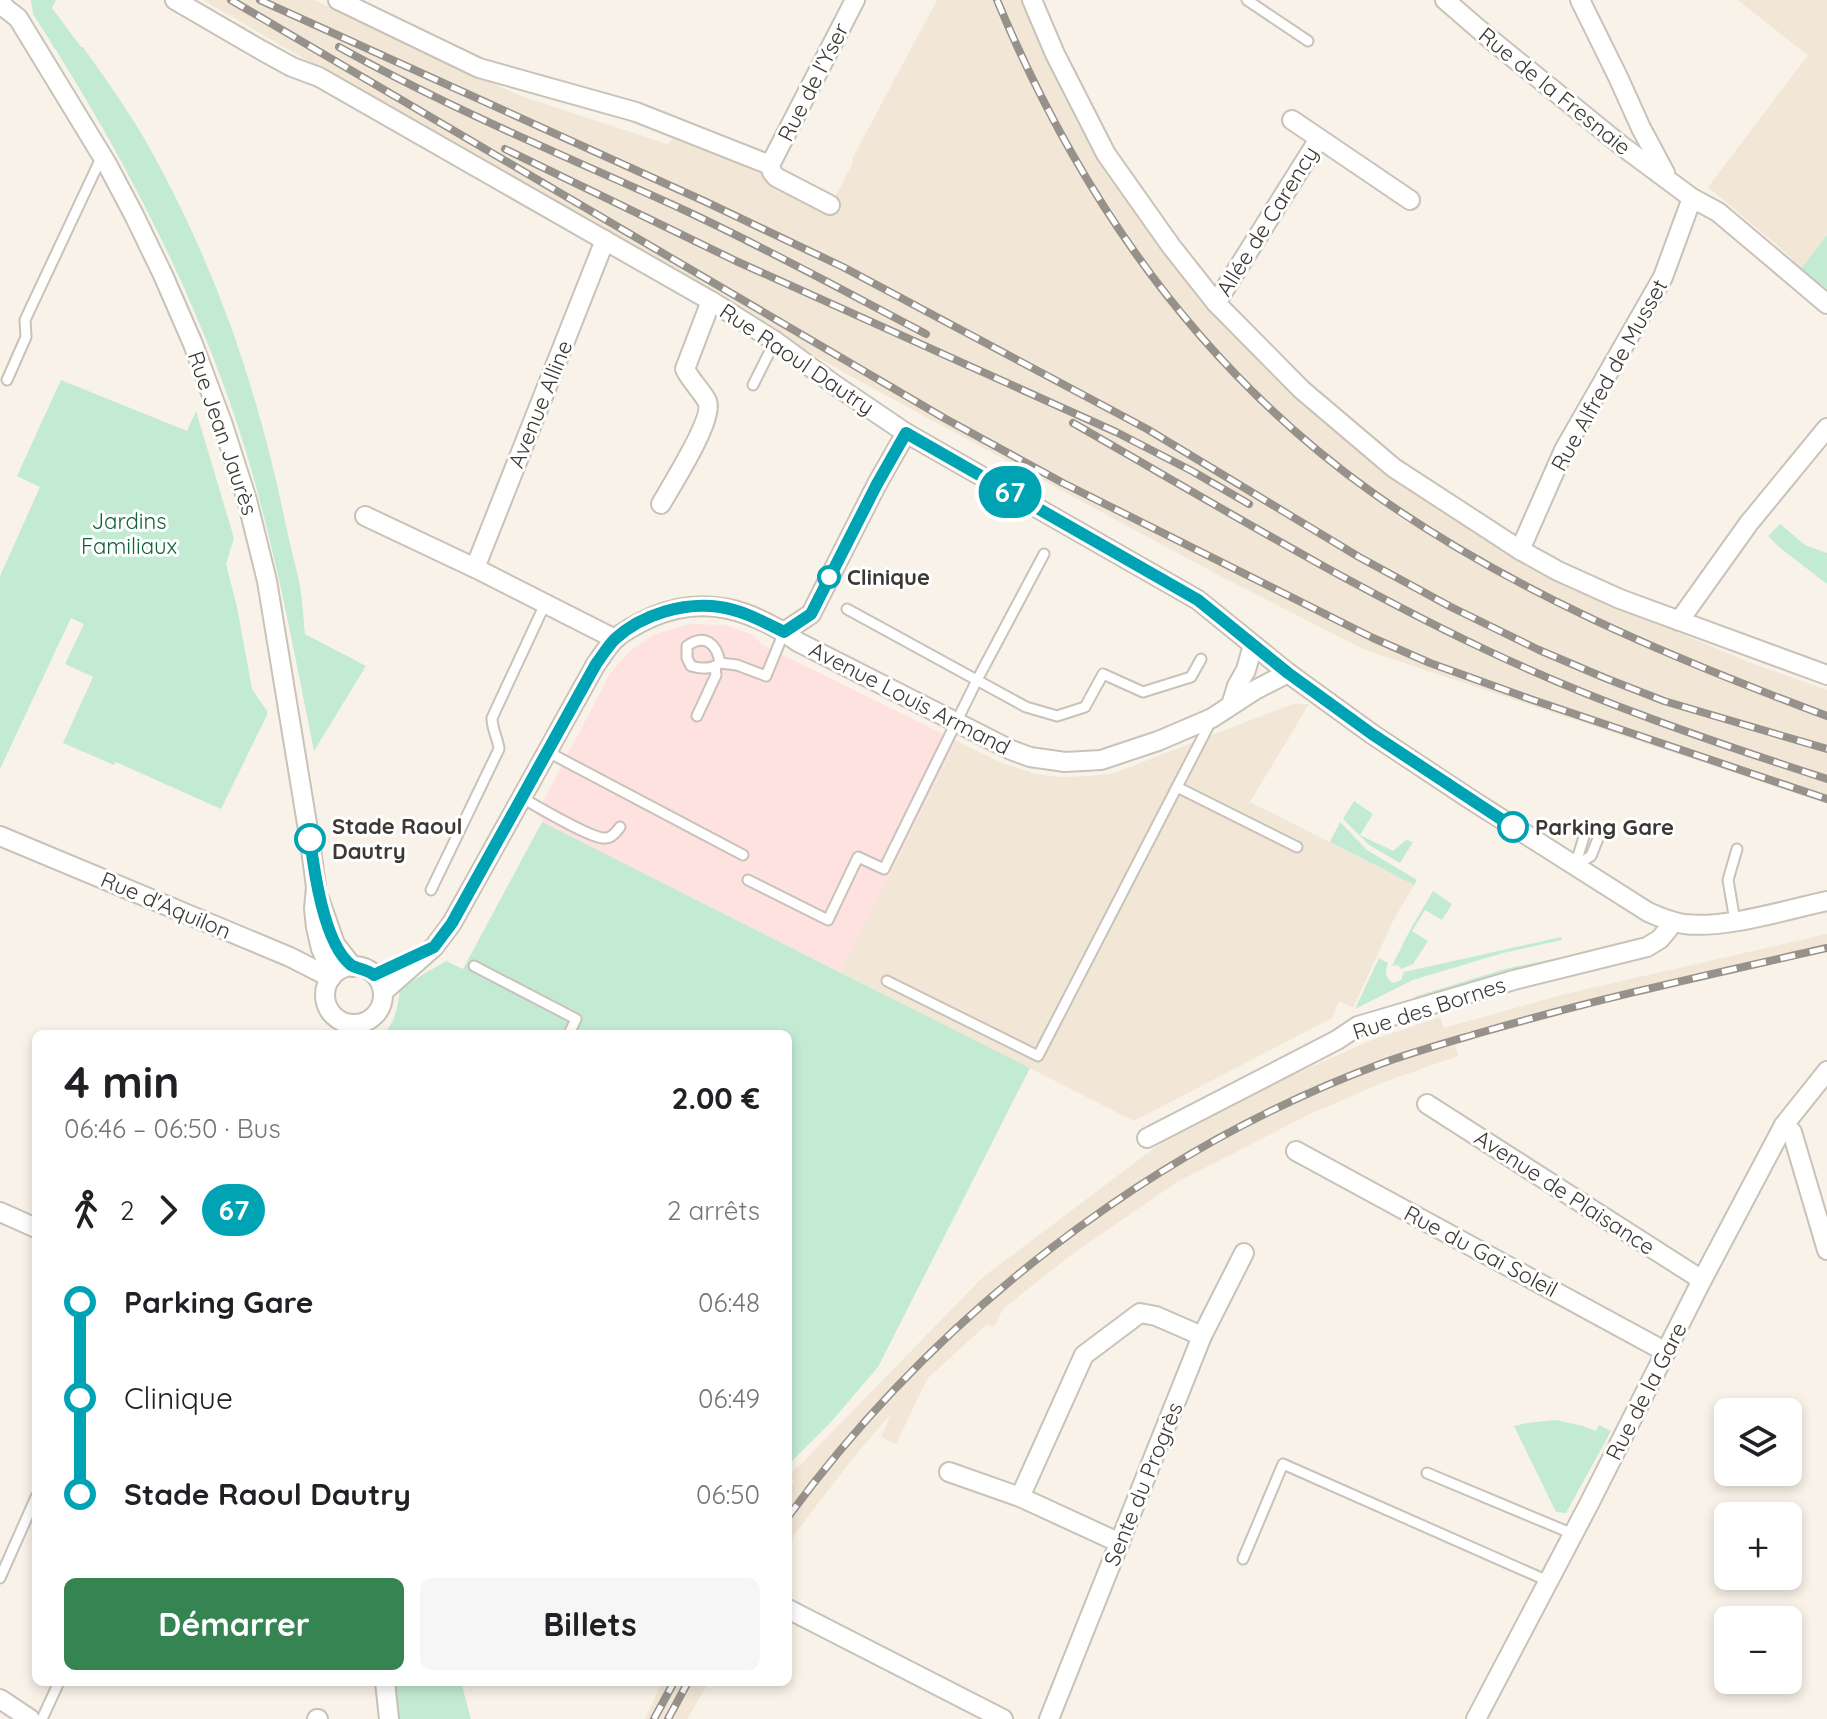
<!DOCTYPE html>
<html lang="fr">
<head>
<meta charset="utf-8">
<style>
	:root { --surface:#fff; --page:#f6f6f6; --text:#202124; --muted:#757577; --accent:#378453 }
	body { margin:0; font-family:Quicksand,sans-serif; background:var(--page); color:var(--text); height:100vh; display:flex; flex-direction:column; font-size:30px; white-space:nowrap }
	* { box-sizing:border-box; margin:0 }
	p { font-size:26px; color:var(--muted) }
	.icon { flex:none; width:44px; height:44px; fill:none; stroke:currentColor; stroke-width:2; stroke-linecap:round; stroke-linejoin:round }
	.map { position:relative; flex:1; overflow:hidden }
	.panel { position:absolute; left:32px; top:1030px; width:760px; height:656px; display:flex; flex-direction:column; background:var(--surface); border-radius:12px; box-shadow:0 4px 12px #0003 }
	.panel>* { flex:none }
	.badge { padding:0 16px; border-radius:26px; font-size:28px; line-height:52px }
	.controls { position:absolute; left:1714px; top:1398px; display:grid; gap:16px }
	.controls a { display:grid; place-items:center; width:88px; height:88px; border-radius:12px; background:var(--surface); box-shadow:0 4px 12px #0003; font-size:40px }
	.map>.badge { position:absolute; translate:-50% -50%; box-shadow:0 0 0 4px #fff }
	.legs { display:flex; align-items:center; gap:12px; height:88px; padding:0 32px; font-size:26px }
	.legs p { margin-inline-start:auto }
	.overview { display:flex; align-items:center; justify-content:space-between; height:136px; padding:0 32px }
	h1 { font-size:44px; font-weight:700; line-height:60px }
	.primary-button { display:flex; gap:16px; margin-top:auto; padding:16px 32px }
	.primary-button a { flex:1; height:92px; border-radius:12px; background:var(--accent); color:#fff; font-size:32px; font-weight:700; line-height:92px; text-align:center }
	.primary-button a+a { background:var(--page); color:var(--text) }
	ul { padding:0 32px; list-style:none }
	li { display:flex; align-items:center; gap:28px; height:96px; font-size:30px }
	li i { display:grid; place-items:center; width:12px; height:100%; margin:0 10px; background:currentColor }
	li i::after { content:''; width:20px; height:20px; margin:-10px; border:6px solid; border-radius:50%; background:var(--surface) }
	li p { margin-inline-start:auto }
	li:first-child i { background:linear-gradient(#0000 50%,currentColor 0) }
	li:last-child i { background:linear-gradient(currentColor 50%,#0000 0) }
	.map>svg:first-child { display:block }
	.built { fill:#f2e7d6 }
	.medical { fill:#fde2df }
	.green { fill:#c3ebd3 }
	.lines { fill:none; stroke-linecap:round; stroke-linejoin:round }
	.service-casing { stroke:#c9c2b8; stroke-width:13 }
	.minor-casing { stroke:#c9c2b8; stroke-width:22 }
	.service { stroke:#fff; stroke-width:9 }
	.minor { stroke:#fff; stroke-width:18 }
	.rail-casing { stroke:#96918a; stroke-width:8 }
	.rail { stroke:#fff; stroke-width:5; stroke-dasharray:15; stroke-linecap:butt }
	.line-1-casing { stroke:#fff; stroke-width:18 }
	.line-1 { stroke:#00a3b4; stroke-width:12 }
	.stop-1-dot { fill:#fff; stroke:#00a3b4; stroke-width:4 }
	.labels { text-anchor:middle; stroke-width:6; stroke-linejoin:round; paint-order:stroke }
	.street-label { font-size:22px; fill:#3c3935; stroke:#fff }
	.park-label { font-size:22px; fill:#12613e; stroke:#fff }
	.stop-label { font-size:22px; font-weight:bold; fill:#3c3935; stroke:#fff; text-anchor:start }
</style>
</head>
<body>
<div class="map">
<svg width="1827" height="1719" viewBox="0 0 1827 1719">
	<rect width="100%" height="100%" fill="#f9f2e8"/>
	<g class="built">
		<path d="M203,0H314L521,96L667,144L674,139L752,169L826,210L836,195L853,163L852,159L937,0H1024L1078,124L1152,235L1229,332L1374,458L1561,583L1751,663L1827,690V804L1365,650L1222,577L848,375Z"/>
		<path d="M1737,0H1827V235L1801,269L1785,252L1708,187L1808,55Z"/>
		<path d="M1293,704H1309L1250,802L1414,885L1393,921L1353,1008L1339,1001L1332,1018L1134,1121L840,972L957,741L1000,762L1036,774L1060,777L1090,776L1114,773Z"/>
		<path d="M1827,934V952L1597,1005L1455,1044L1458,1056L1384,1082L1310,1114L1177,1182L1068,1257L1003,1309L994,1327L987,1324L927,1379L896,1444L881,1437L891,1414L853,1458L794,1535L788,1547V1489L794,1481L790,1474L802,1463L983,1277L1169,1137L1252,1093L1369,1041L1440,1017L1444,1028L1565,994Z"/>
		<path d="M662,1682H709L687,1719H645Z"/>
	</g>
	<path class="medical" d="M690,624L725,625L751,634L763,645L777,652L957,741L840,972L542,822L543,819L536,815L611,672L630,651L655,634Z"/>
	<g class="green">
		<path d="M31,0H56L52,8L81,47H83C104,77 126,107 144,138C214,261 258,388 286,526C290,546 296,566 300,586C303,602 303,618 305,634L366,666L314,751C290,632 269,512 228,397C180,263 111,134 33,14Z"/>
		<path d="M1827,235V289L1801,269Z"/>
		<path d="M61,380L187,431L196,411L234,538L226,564L237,607L252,689L267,711V715L221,809L116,762L114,765L63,743L93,677L65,664L84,624L71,618L0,769V576L40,487L17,476Z"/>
		<path d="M1780,524L1805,545L1827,553V584L1779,547L1768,536Z"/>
		<path d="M1354,801L1373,814L1360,835L1393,851L1406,840L1413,842L1400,863L1369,845L1343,819Z"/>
		<path d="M542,822L1030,1068L878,1367L831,1422L788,1465V1034H383C396,1022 398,1006 400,988L446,961L463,969Z"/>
		<path d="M1340,822L1367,850L1417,880L1414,885L1330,842Z"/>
		<path d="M1433,891L1452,904L1442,920L1425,910L1412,931L1428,941L1413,964L1401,969L1398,965L1392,966L1410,930Z"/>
		<path d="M1561,937L1562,940L1503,953L1413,980L1355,1009L1379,958L1388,963C1385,971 1385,979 1394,983L1401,980L1404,972Z"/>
		<path d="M1567,956L1566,959L1383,1013L1417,996L1505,969Z"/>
		<path d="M1556,1420L1583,1426L1596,1431L1599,1425L1611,1431L1566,1513L1556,1512L1514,1426L1527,1423Z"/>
		<path d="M393,1682H461L471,1719H397Z"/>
	</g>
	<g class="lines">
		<g class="service-casing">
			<g id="service">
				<path d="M1247,0L1308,41"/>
				<path d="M7,380L26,337L25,320L102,156"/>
				<path d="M753,385L775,341"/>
				<path d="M847,609L1026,707L1057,716L1085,707L1103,674L1143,692L1191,677L1201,659"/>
				<path d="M720,663C717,644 705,633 687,646V658L691,666C701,669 711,670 720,663L737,665L766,676L784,632"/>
				<path d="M697,716L716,675L715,667"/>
				<path d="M548,752L743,855"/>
				<path d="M1177,787L1297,847"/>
				<path d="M522,798C537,806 591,839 605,838C612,838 616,832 620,827"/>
				<path d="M1575,866L1591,856L1601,831"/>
				<path d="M1575,866L1587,827"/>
				<path d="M748,880L828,920L858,857L884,869L977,680L1044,554"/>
				<path d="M431,890L499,749C498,738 492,730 492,718L545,604"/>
				<path d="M1735,921L1728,880L1737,849"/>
				<path d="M474,966L576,1019L569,1034"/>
				<path d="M887,981L1038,1056L1211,721"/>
				<path d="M1427,1473L1573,1534"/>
				<path d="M1243,1559L1283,1464L1548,1581"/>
				<path d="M0,1578L36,1497"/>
				<path d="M42,1719L59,1682"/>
			</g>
		</g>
		<g class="minor-casing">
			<g id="minor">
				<path d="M0,0L5,8L18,18L107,164L134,215L163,275L193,344L223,425L247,500L267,581L310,842L316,887L314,909L316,927L321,949L333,975"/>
				<path d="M175,0L261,50L292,67L319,77L711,301L775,341L835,385L906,433L1198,600L1288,673L1372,734L1470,799L1648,912C1659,917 1671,922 1684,924C1726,929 1785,910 1827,901"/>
				<path d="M338,0L479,68L636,112L770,165L772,172L776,177L830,205"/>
				<path d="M1032,0L1055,54L1106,154L1171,246L1216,303L1302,390L1394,468L1520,550L1558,571L1620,599L1827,675"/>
				<path d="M1445,0L1489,38L1622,146L1692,198L1718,212L1827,304"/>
				<path d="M1580,0L1618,77L1641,128L1665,173"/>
				<path d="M1292,120L1410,200"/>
				<path d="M770,165L855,0"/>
				<path d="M1216,303L1319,139"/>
				<path d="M661,504C671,486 715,418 707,401C701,390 691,381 685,369L711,301"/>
				<path d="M365,516L475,568L615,639"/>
				<path d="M1520,550L1564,450L1663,277L1692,198"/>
				<path d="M475,568L605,240"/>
				<path d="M1679,621L1749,523L1827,428"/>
				<path d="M784,632L811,614L877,484L906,433"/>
				<path d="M1231,705L1237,686L1246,670L1253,645"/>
				<path d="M0,836L290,957L331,978"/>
				<path d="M320,901L335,944L353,967"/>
				<circle cx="354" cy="995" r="29"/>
				<path d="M383,992L434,947L452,923L596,664C602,656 608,646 615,639C625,630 639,623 652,617C705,594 753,610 798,642L1011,750L1030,757L1065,762L1101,760L1158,741L1212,718L1255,690L1288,673"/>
				<path d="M1427,1104L1702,1280"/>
				<path d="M1784,1125L1792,1132L1827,1250"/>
				<path d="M1147,1138L1337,1040L1358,1026L1514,980L1647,947L1660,939L1674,922"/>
				<path d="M1296,1151L1666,1352"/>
				<path d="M0,1212L36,1228"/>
				<path d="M949,1472L1020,1497"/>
				<path d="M1120,1543L1020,1497L1084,1355L1140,1313L1156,1316L1202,1336"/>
				<path d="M788,1609L1003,1719"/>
				<path d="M385,1682L389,1719"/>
				<path d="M0,1699L30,1719"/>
				<path d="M317,1719H318"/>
				<path d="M1049,1719L1202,1336L1244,1253"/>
				<path d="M1476,1719L1589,1504L1702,1280L1784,1125L1827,1071"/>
			</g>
		</g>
		<use href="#service" class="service"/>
		<use href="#minor" class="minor"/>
		<g class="rail-casing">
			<g id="rail">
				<path d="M231,0L944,418L1063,483L1373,638L1430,663L1533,700L1827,799"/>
				<path d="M260,0L704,201L843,267L1147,429L1359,557L1451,607L1539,650L1605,678L1664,701L1827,749"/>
				<path d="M997,0C1078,195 1199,369 1373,493C1511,591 1669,657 1827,716"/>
				<path d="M339,47C450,109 568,157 684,210C766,248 846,292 926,334"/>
				<path d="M505,149L736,261L1116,432L1192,471L1249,504"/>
				<path d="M1073,423C1208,500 1341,581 1482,648C1593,701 1710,741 1827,779"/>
				<path d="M788,1517C935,1316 1149,1149 1383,1063C1416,1051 1449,1042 1483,1032C1596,999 1712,974 1827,948"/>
				<path d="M654,1719L674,1682"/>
				<path d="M668,1719L688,1682"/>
			</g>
		</g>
		<use href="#rail" class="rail"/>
	</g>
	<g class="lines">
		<g class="line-1-casing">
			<path id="line-1" d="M310,839C314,871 324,944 351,965C357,969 367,969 374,975L434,947L452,923L596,664C602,656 608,646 615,639C642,614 684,602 720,607C742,610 764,622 784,632L811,614L877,484L906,433L1198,600L1288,673L1372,734L1513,827"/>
		</g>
		<use href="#line-1" class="line-1"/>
	</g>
	<g class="stop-1-dot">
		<circle cx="829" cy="577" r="10"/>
		<circle cx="1513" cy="827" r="14"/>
		<circle cx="310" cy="839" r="14"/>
	</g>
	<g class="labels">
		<g class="street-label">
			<text transform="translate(813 82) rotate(-63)" y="8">Rue de l'Yser</text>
			<text transform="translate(1555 91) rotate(39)" y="8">Rue de la Fresnaie</text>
			<text transform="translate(1267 221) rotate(-58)" y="8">Allée de Carency</text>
			<text transform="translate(797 359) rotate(34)" y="8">Rue Raoul Dautry</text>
			<text transform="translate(1609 375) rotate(-61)" y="8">Rue Alfred de Musset</text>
			<text transform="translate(540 404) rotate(-68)" y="8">Avenue Alline</text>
			<text transform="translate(223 433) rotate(71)" y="8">Rue Jean Jaurès</text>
			<text transform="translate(910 698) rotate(27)" y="8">Avenue Louis Armand</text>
			<text transform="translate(166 905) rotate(23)" y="8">Rue d'Aquilon</text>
			<text transform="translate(1429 1008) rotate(-18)" y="8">Rue des Bornes</text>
			<text transform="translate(1565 1192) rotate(33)" y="8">Avenue de Plaisance</text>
			<text transform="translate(1481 1251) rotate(28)" y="8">Rue du Gai Soleil</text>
			<text transform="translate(1646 1391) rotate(-63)" y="8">Rue de la Gare</text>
			<text transform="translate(1143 1484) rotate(-68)" y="8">Sente du Progrès</text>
		</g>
		<g class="park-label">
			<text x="129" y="529">Jardins<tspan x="129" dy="25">Familiaux</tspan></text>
		</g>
		<g class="stop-label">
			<text x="847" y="585">Clinique</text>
			<text x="332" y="834">Stade Raoul<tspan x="332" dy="25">Dautry</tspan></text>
			<text x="1535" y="835">Parking Gare</text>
		</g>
	</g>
</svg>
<div class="controls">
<a><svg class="icon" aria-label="layers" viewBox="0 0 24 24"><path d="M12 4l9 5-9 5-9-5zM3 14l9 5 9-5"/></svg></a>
<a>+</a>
<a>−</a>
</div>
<b class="badge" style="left:1010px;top:492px;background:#00a3b4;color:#fff">67</b>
<section class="panel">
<div class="overview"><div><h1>4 min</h1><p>06:46 – 06:50 · Bus</p></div><b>2.00 €</b></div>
<div class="legs"><svg class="icon" aria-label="walk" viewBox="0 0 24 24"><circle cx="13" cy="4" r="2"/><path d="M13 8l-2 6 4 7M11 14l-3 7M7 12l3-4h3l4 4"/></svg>2<svg class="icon" aria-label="forward" viewBox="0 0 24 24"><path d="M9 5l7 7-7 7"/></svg><b class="badge" style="background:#00a3b4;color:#fff">67</b><p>2 arrêts</p></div>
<ul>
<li><i style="color:#00a3b4"></i><b>Parking Gare</b><p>06:48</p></li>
<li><i style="color:#00a3b4"></i><span>Clinique</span><p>06:49</p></li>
<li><i style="color:#00a3b4"></i><b>Stade Raoul Dautry</b><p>06:50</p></li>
</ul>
<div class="primary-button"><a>Démarrer</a><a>Billets</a></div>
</section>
</div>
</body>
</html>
